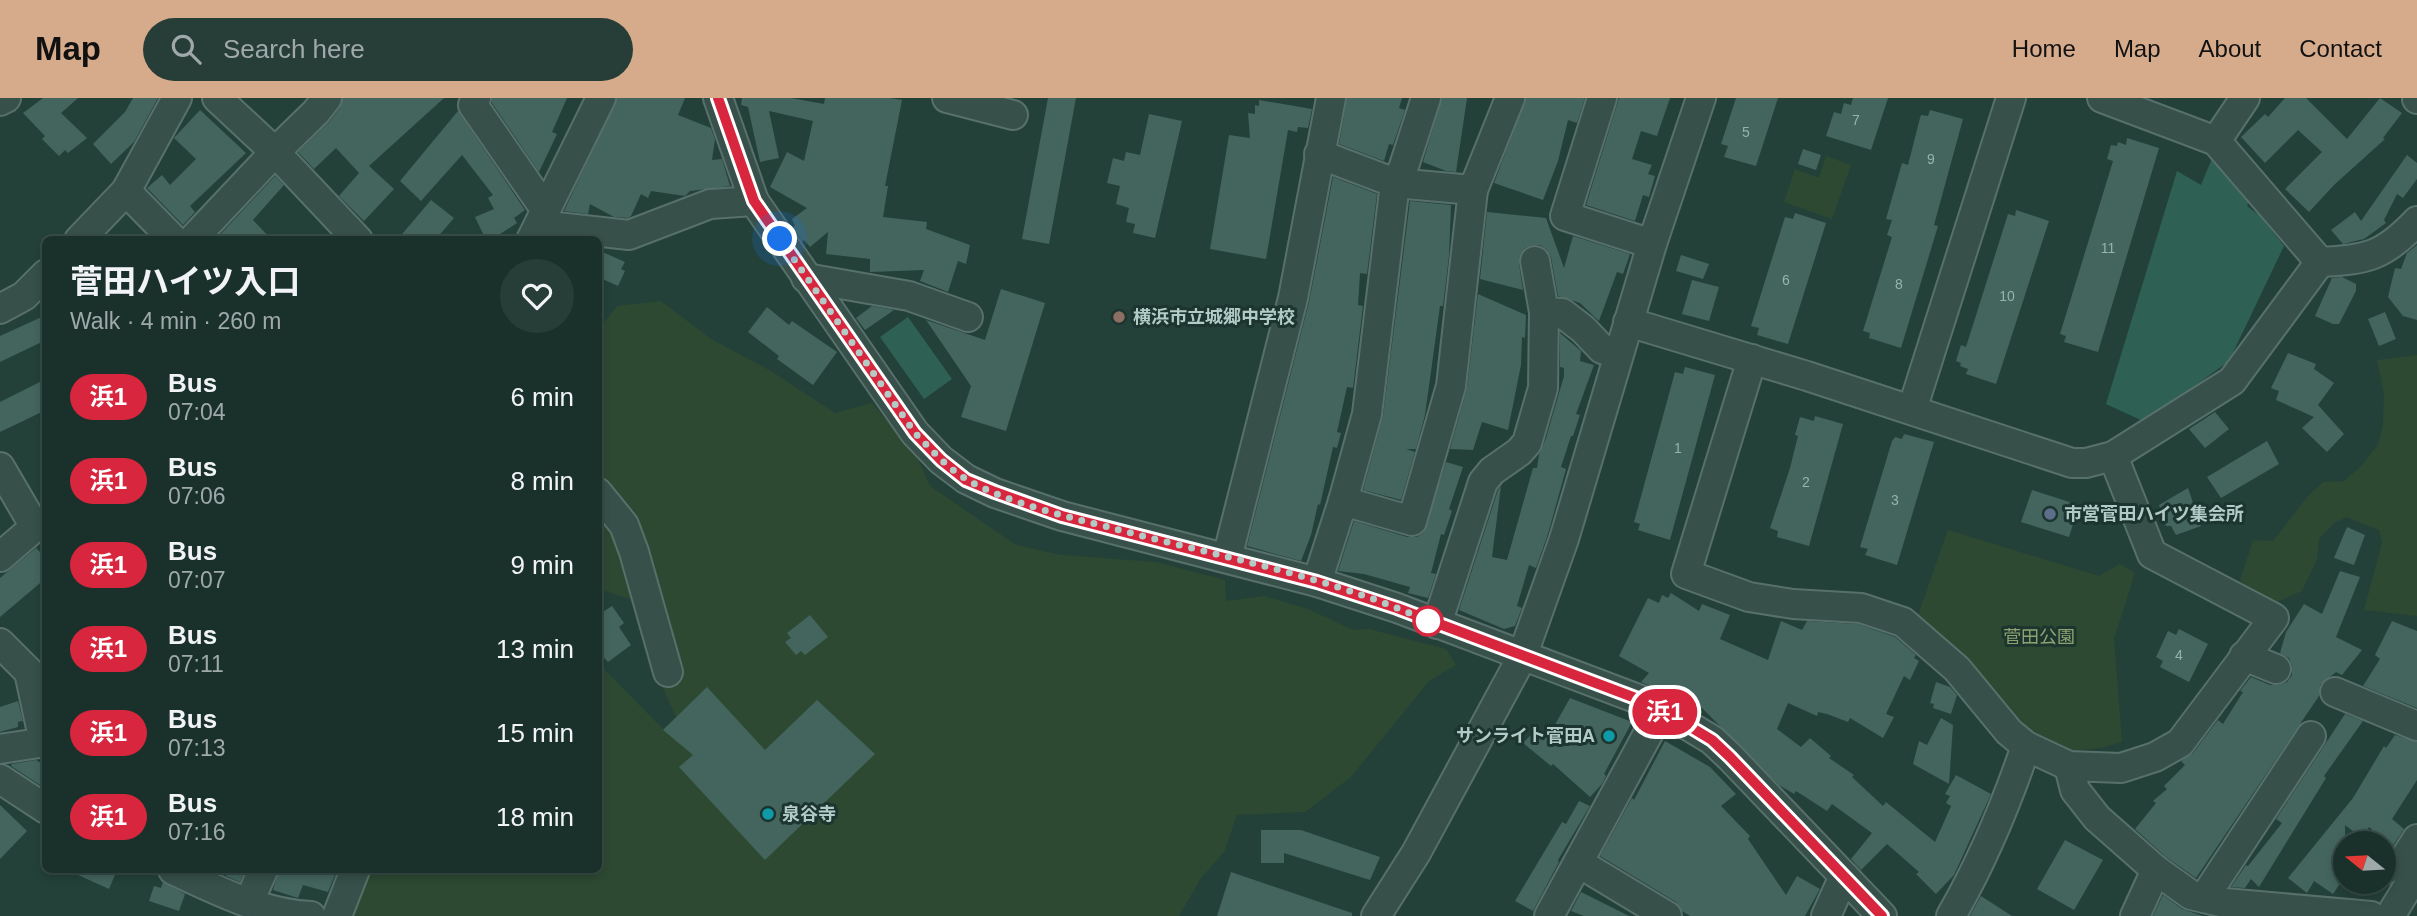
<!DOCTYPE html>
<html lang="en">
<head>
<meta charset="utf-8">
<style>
	:root { --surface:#1a312b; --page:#273d37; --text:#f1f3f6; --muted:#9fa9a9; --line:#384c47; --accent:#d6ab8b }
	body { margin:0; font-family:Arial,"Noto Sans JP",sans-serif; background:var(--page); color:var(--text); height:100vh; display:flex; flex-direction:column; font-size:26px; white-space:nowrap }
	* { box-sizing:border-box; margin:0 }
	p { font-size:23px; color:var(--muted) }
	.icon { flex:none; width:38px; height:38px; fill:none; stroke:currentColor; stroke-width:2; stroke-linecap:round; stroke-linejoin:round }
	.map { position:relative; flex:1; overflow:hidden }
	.side { position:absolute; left:42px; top:138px; width:560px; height:637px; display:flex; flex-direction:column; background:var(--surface); border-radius:10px; box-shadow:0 4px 10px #0003,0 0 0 2px var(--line) }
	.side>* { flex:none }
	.badge { padding:0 14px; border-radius:23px; font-size:24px; line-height:46px }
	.needle { width:46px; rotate:288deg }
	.tools { position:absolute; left:2333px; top:733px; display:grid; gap:14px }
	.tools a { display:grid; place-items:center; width:63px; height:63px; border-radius:50%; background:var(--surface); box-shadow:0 4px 10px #0003,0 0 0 2px var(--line); font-size:35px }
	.you { position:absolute; width:35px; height:35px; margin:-18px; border:5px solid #fff; border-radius:50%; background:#1a73e8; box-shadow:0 0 0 10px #1a73e833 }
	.map>.badge { position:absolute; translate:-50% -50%; box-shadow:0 0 0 4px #fff }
	.round { display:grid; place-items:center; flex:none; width:74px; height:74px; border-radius:37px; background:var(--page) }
	.summary { display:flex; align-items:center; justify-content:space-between; height:119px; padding:0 28px }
	h1 { font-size:33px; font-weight:700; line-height:52px }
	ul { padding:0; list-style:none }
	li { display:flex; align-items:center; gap:21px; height:84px; padding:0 28px }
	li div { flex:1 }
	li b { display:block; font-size:26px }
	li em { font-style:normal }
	li .badge { min-width:77px; font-weight:700; text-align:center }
	header { display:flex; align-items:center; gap:42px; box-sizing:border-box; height:98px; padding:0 35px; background:var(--accent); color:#111 }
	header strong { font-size:33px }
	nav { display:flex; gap:38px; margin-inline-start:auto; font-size:24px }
	.search { width:490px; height:63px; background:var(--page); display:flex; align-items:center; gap:18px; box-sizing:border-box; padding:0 24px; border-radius:38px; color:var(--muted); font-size:26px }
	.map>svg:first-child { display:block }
	.green { fill:#2d4932 }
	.water { fill:#2e6154 }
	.building { fill:#43655d }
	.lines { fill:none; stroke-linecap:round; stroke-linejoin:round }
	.minor-casing { stroke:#58706b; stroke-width:32 }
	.minor { stroke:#37504a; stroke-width:28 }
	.line-casing { stroke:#fff; stroke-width:16 }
	.line { stroke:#d7263d; stroke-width:10 }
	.walk { stroke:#b3cbc6; stroke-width:7; stroke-dasharray:0 12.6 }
	.education-dot { fill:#8d6e63; stroke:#1c352f; stroke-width:2.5 }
	.service-dot { fill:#5c6f8a; stroke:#1c352f; stroke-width:2.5 }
	.stop-dot { fill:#fff; stroke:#d7263d; stroke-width:3.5 }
	.culture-dot { fill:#0f9aa8; stroke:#1c352f; stroke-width:2.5 }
	.labels { text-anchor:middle; stroke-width:6; stroke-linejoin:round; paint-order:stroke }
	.number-label { font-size:14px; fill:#97b2ac }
	.poi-label { font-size:18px; font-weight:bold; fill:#b3cbc6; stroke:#1c352f; text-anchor:start }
	.park-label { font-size:18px; fill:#8fa370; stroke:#1c352f }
</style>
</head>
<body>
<header>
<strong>Map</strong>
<div class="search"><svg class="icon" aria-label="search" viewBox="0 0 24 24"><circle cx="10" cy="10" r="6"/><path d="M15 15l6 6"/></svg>Search here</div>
<nav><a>Home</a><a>Map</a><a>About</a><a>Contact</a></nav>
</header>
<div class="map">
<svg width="2417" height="818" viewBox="0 0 2417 818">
	<rect width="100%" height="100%" fill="#234139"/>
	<g class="green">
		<path d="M1826,58L1851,67L1832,121L1784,104L1795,71L1819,80Z"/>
		<path d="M661,203L711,241L771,273L835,315L872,305L916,356L930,388L1016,447L1061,457L1156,464L1225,482L1226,503L1264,498L1308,511L1353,532L1369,531L1446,551L1456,567L1429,583L1351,679L1305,714L1237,717L1224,754L1201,780L1179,818H356L345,814L362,772H598L599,566L663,631L676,619L652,566L636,503L599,491V231L617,208Z"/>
		<path d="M2417,257V518L2364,512L2382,445L2379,432L2346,419L2333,426L2319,441L2317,461L2302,493L2275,505L2240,483L2253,442L2273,443L2308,398L2323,384L2344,383L2360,369L2378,347L2383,327L2384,296L2377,262Z"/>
		<path d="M1948,432L2099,478L2120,466L2135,475L2114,541L2122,644L2101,650L2068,653L2027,634L1917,520Z"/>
	</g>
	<g class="water">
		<path d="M2213,58L2250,99L2247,108L2260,118L2284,148L2229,263L2145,324L2106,306L2177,73L2201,87Z"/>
		<path d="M908,219L952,281L924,301L880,239Z"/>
	</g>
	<g class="building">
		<path d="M43,0H78L61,15L87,40L68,55L65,52L59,58L42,41L45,38L23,15Z"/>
		<path d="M133,0H158L134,44L111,66L93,46L125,14Z"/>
		<path d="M343,0H444L369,68L394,91L364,123L339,98L359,75L336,50L314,71L298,54L329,24L340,10Z"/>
		<path d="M492,0H567L552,34L557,36L539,74L492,5Z"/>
		<path d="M617,0H685L678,17L711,30L715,41L712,62L722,61L730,88L690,93L685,98L651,93L648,100L641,96L631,118L628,120L614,119L590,106L588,116L564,113Z"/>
		<path d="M742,0H791L824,6L825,0H890L902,2L885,88H888L883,119L927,124L926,131L970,147L966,166L958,163L948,194L920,183L924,172L870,174V161L826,156L828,134L810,149L804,142L802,144L793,129L795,128L792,121L807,110L770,89L787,54L804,63L813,23L769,13L779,60L760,64L748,9L741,7Z"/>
		<path d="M1048,0H1076L1049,146L1022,141Z"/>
		<path d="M1347,0H1402L1399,10L1405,12L1393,47L1389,46L1384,63L1339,46Z"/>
		<path d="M1442,0H1467L1456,74L1446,73L1423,64Z"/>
		<path d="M1526,0H1585L1577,25L1568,22L1558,63L1543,102L1494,85Z"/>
		<path d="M1619,0H1670L1657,38L1641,33L1632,61L1652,67L1648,76L1655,78L1649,99L1643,97L1635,123L1586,107Z"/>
		<path d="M1736,0H1778L1756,68L1724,59L1728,48L1721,46Z"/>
		<path d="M1853,0H1888L1871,52L1826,38L1834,14L1841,16L1844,5L1851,7Z"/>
		<path d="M2285,0H2306L2347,41L2380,0L2402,15L2383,40L2385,41L2334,87L2309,114L2285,91L2322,54L2298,32L2265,65L2241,39L2265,16L2268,19Z"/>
		<path d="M1259,2L1312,11L1308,30L1298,29L1297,34L1288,32L1266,161L1210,151L1229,37L1250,40L1248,15L1255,16V7L1259,8Z"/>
		<path d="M200,12L246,55L190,108L195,114L183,127L147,90L162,77L170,87L196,61L174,40Z"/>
		<path d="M1930,12L1963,21L1934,127L1938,128L1901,250L1869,240L1870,235L1863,233L1892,139L1887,137L1892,122L1886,121L1902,65L1908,67L1920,20L1921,17L1928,18Z"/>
		<path d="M458,13L525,112L514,120L517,125L491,142H486L475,119L494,111L488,100L493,97L462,57L421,103L400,83Z"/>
		<path d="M1149,16L1182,23L1155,140L1133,135L1135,126L1126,124L1129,110L1116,106L1120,88L1107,85L1113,60L1124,63L1126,54L1140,57Z"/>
		<path d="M2127,40L2159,50L2098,254L2064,244L2066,238L2060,236L2113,63L2107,61L2111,47L2117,48L2118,44L2126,47Z"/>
		<path d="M1803,51L1821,57L1816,72L1798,66Z"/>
		<path d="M2407,57L2417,65V81L2403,100L2397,96L2384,122L2386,125L2364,141L2343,146L2331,132L2355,114L2361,123Z"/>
		<path d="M275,78L284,87L253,122L272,142H215Z"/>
		<path d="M1333,79L1377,96L1367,176L1360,175L1358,207L1363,208L1353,290L1347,289L1337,334L1341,335L1337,350L1333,349L1320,407L1318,406L1311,437L1301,463L1247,448L1309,204Z"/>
		<path d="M431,102L454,120L435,142H397Z"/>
		<path d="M1410,103L1451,107L1449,158L1443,208H1440L1425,317L1416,351H1406L1415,354L1401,402L1363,392L1383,318Z"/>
		<path d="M2016,112L2049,123L1996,286L1966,276L1968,271L1960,268L1961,265L1956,263L1961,247L1966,249L2008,116L2015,118Z"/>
		<path d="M1487,114L1546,120L1564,170L1573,138L1630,156L1623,176L1617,174L1599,223L1580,205L1558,198L1551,159L1547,152L1540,147H1533L1525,150L1520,157L1519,166L1523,192L1480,181Z"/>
		<path d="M1795,115L1826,125L1788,246L1757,237L1759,230L1751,228L1785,119L1793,121Z"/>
		<path d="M2417,147V222L2403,218L2388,199L2395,170L2401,171L2407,155Z"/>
		<path d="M598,152L625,164L621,171L625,173L618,188L598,179Z"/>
		<path d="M1681,157L1709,166L1703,181L1676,173Z"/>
		<path d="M2342,179L2356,186V193L2339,226H2333L2315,218L2332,180Z"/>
		<path d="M1692,182L1719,189L1709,223L1682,216Z"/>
		<path d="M1001,191L1045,205L1006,333L961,319L971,288L926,222L985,242Z"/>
		<path d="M1478,196L1526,217L1525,240L1522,239L1521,267L1508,332L1482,324L1473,352L1450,351L1467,290Z"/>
		<path d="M872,208L894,212L865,232L856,220Z"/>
		<path d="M767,209L789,227L792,223L837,254L813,287L777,261L779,258L748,234Z"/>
		<path d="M2385,214L2396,241L2379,248L2368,221Z"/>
		<path d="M46,217V242L0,264V238Z"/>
		<path d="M1560,235L1581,253L1580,263L1594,267L1576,316L1580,317L1573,338H1571L1561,369L1566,371L1548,436L1536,470L1529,467L1517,508L1522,510L1515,528L1504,531L1459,512L1498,392L1501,388L1492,459L1507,462L1533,370H1537L1539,357L1546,340L1564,278V270L1560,269Z"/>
		<path d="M2288,255L2316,266L2314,271L2334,285L2318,307L2344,336L2327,354L2302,330L2314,319L2276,302L2279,293L2271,290Z"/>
		<path d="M1685,269L1715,277L1670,442L1638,432L1640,426L1634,424L1675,274L1683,276Z"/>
		<path d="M40,284L46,296V312L0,334V304Z"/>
		<path d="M2215,314L2229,331L2205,350L2189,331Z"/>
		<path d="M1815,318L1843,326L1809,448L1777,439L1778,433L1770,430L1790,370L1798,338L1795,337L1800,319L1814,323Z"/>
		<path d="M1904,336L1934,344L1897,467L1865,457L1868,451L1860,449L1892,343L1895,339L1902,341Z"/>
		<path d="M2267,343L2279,366L2221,400L2207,379Z"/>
		<path d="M1446,364L1463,369L1449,411L1452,413L1444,437L1441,436L1431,475L1436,476L1428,500L1408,495L1410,489L1364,476L1338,473L1354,423L1407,439H1417L1424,434Z"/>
		<path d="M2188,390L2201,428L2176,437L2171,428H2166L2159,407Z"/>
		<path d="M2032,392L2079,407L2069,439L2021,424Z"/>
		<path d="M2347,429L2365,437L2354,467L2334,460Z"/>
		<path d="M36,450L46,460V480L0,519V480Z"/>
		<path d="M2340,473L2360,479L2336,539L2362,552L2342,577L2336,574L2320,587L2319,598L2196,780L2166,759L2135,731L2156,705L2153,703L2167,691L2164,688L2185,667L2181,663L2193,655L2218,622L2223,626L2243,594L2240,593L2251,579L2270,587H2279L2287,584L2292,577V568L2289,560L2280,555L2286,534L2304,506L2322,516Z"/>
		<path d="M1671,495L1699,513L1702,506L1730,517L1720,541L1768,562L1781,523L1802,532L1807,523L1858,526L1895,539L1916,557L1914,560L1919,563L1910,582L1904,578L1886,616L1894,619L1883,640L1850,620L1848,624L1827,616L1818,614L1817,618L1788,605L1777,631L1801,649L1810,640L1831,658L1829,660L1854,677L1852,679L1883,708L1886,704L1935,744L1951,708L1946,705L1950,698L1945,696L1956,677L1991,696L1954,777L1936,796L1916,776L1919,774L1887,746L1861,772L1851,761L1872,735L1832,706L1827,713L1796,693L1794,696L1779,687L1700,608L1696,613L1662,590L1660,592L1641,584L1649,575L1619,558L1648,500L1659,505L1662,497L1668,500Z"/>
		<path d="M612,508L624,525L619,529L631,547L608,564L598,553V517Z"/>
		<path d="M810,517L828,539L805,557L801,553L796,557L785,544L791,540L787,535Z"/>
		<path d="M2392,523L2417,533V610L2363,588L2380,561L2375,557Z"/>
		<path d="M2179,531L2208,546L2189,584L2160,569L2163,563L2156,559L2168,533L2176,537Z"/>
		<path d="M1936,584L1950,589L1957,597L1951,616L1933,610L1934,606L1930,605Z"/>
		<path d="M707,589L765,652L817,602L875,656L765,762L679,669L693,657L663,632Z"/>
		<path d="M1570,600L1632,624L1604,676L1606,678L1602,686L1590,699L1553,666L1551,668L1523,645L1537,631L1548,639Z"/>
		<path d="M18,603L23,623L18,624V629L0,634V609Z"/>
		<path d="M2345,616L2363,623L2324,678L2326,680L2259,789L2251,781L2245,790L2231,789L2246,767L2248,768L2282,725L2276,721Z"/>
		<path d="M1941,620L1953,627L1949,686L1913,666L1919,643L1927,647Z"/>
		<path d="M2395,637L2417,644V682L2392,721L2404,731L2392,749L2369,729L2362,740L2345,727V778L2333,796L2314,783L2307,795L2288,780L2353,700L2384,648L2386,650Z"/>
		<path d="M1665,643L1710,669L1736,696L1721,708L1750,738L1748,741L1786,797L1797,778L1820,791L1805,818H1690L1682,813L1676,804L1600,758L1632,700L1634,702Z"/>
		<path d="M36,662L46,668V691L11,668L12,666Z"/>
		<path d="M1579,703L1590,708L1558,762L1559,764L1533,813L1515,803L1562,724L1566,726Z"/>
		<path d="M0,707L27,733L0,761Z"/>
		<path d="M1261,732H1301L1380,759L1370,782L1284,755V765H1261Z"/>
		<path d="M2065,742L2103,762L2074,812L2037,791Z"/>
		<path d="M67,772H117L109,791Z"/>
		<path d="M228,772H245L240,784L226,778Z"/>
		<path d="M279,772H337L328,794L303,787L298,800L273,792Z"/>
		<path d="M1231,774L1352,815V818H1217Z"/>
		<path d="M163,784L185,796L179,813L149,803L154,788L161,790Z"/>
		<path d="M1581,794L1629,818H1584L1571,813Z"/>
		<path d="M2163,797L2182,811L2203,818H2153Z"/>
		<path d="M1981,798L2012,818H1970Z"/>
	</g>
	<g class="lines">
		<g class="minor-casing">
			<g id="minor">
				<path d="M217,0L275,54L358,142"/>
				<path d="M476,0L473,7L545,111"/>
				<path d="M718,0L754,103L915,335L941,362L966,381L995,395L1062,418L1317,484L1397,510L1654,607L1712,642L1730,659L1882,818"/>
				<path d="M947,0L1013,17"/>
				<path d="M1602,0L1565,118L1652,146"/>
				<path d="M2102,0L2216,43L2320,164"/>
				<path d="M2417,0V1"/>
				<path d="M0,3L6,0"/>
				<path d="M2216,43L2245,0"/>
				<path d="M1319,56L1395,85L1473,92L1510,0"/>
				<path d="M126,93L174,142"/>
				<path d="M539,127L629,137L710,106L754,103"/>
				<path d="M79,142L126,93L177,0"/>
				<path d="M192,142L275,54L316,14L327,0"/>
				<path d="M531,142L601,0"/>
				<path d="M1535,163L1544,214L1562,215L1583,231L1602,251L1618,257"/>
				<path d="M2320,164C2367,162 2384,158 2417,123"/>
				<path d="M806,180L909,198L968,219"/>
				<path d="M0,211L24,198L46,176"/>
				<path d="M1628,224L1807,278L2072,365H2086L2113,358L2232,283L2320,164"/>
				<path d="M1752,261L1686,476L1749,499L1793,506L1861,510L1903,524L1957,571L2009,634L2026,648L2069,668L2121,670L2155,659L2180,645L2274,520L2152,456L2113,358"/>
				<path d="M1912,312L2011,0"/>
				<path d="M0,369L35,429L0,459"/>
				<path d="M598,395L624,427L634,454L668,574"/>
				<path d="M1343,403L1412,423L1451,288L1473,92"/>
				<path d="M1227,460L1293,200L1331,0"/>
				<path d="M1317,484L1343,403L1367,316L1395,85L1403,71L1426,0"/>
				<path d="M1437,526L1483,384L1492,373L1519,354L1527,345L1543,290L1544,214"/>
				<path d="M0,545L29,574L44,644"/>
				<path d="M2244,558L2276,571"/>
				<path d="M2335,594L2417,628"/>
				<path d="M0,651L46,644"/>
				<path d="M2069,668L2075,692L2097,720L2156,772L2191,797L2225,805L2371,818"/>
				<path d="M0,681L46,711"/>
				<path d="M1579,765L1667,818"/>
				<path d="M173,772C216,792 263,816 311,818"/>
				<path d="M2384,772L2403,763L2417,741"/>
				<path d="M2204,800L2311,638"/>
				<path d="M249,804L263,772"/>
				<path d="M337,818L355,772"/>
				<path d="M1376,818L1416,755L1522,559L1564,441L1652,146L1701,0"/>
				<path d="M1549,818L1661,612"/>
				<path d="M1826,818L1844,778"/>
				<path d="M1951,818C1982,764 2006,707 2026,648"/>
				<path d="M2135,818L2156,772"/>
				<path d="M2390,818L2417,774"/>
			</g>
		</g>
		<use href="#minor" class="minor"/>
	</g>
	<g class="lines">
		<g class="line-casing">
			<path id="line" d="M718,0L754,103L915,335L941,362L966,382L995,394L1062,418L1317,484L1397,510L1654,607L1712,642L1730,659L1882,818"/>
		</g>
		<use href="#line" class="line"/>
		<path class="walk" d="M780,141L915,335C931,351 946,369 966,381C1004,404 1068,419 1112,430C1217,458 1328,478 1428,523"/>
	</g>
	<circle class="education-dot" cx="1119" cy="219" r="7"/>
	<circle class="service-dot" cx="2050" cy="416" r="7"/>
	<circle class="stop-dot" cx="1428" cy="523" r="14"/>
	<g class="culture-dot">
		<circle cx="1609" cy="638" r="7"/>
		<circle cx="768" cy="716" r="7"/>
	</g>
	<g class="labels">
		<g class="number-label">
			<text x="1856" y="27">7</text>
			<text x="1746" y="39">5</text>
			<text x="1931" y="66">9</text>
			<text x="2108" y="155">11</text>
			<text x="1786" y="187">6</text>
			<text x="1899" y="191">8</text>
			<text x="2007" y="203">10</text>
			<text x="1678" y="355">1</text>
			<text x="1806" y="389">2</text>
			<text x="1895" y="407">3</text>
			<text x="2179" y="562">4</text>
		</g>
		<g class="poi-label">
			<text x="1133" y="225">横浜市立城郷中学校</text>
			<text x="2064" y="422">市営菅田ハイツ集会所</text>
			<text x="1595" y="644" text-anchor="end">サンライト菅田A</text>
			<text x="782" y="722">泉谷寺</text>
		</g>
		<g class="park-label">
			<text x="2039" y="545">菅田公園</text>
		</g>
	</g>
</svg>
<div class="tools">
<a><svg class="needle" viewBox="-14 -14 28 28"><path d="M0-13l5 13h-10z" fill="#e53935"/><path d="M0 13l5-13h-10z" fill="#9fa9a9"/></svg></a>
</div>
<div class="you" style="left:780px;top:141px"></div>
<b class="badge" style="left:1665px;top:614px;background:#d7263d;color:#fff">浜1</b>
<section class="side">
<div class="summary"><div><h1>菅田ハイツ入口</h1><p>Walk · 4 min · 260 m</p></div><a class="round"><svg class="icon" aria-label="heart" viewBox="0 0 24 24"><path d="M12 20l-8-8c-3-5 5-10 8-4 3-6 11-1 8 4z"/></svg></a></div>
<ul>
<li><span class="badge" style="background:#d7263d;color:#fff">浜1</span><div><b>Bus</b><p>07:04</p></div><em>6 min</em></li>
<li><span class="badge" style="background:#d7263d;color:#fff">浜1</span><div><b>Bus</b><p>07:06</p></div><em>8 min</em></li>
<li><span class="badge" style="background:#d7263d;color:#fff">浜1</span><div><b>Bus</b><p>07:07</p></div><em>9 min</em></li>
<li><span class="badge" style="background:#d7263d;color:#fff">浜1</span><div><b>Bus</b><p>07:11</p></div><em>13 min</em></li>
<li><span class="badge" style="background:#d7263d;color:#fff">浜1</span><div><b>Bus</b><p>07:13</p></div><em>15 min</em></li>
<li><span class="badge" style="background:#d7263d;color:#fff">浜1</span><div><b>Bus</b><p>07:16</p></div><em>18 min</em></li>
</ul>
</section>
</div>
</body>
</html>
